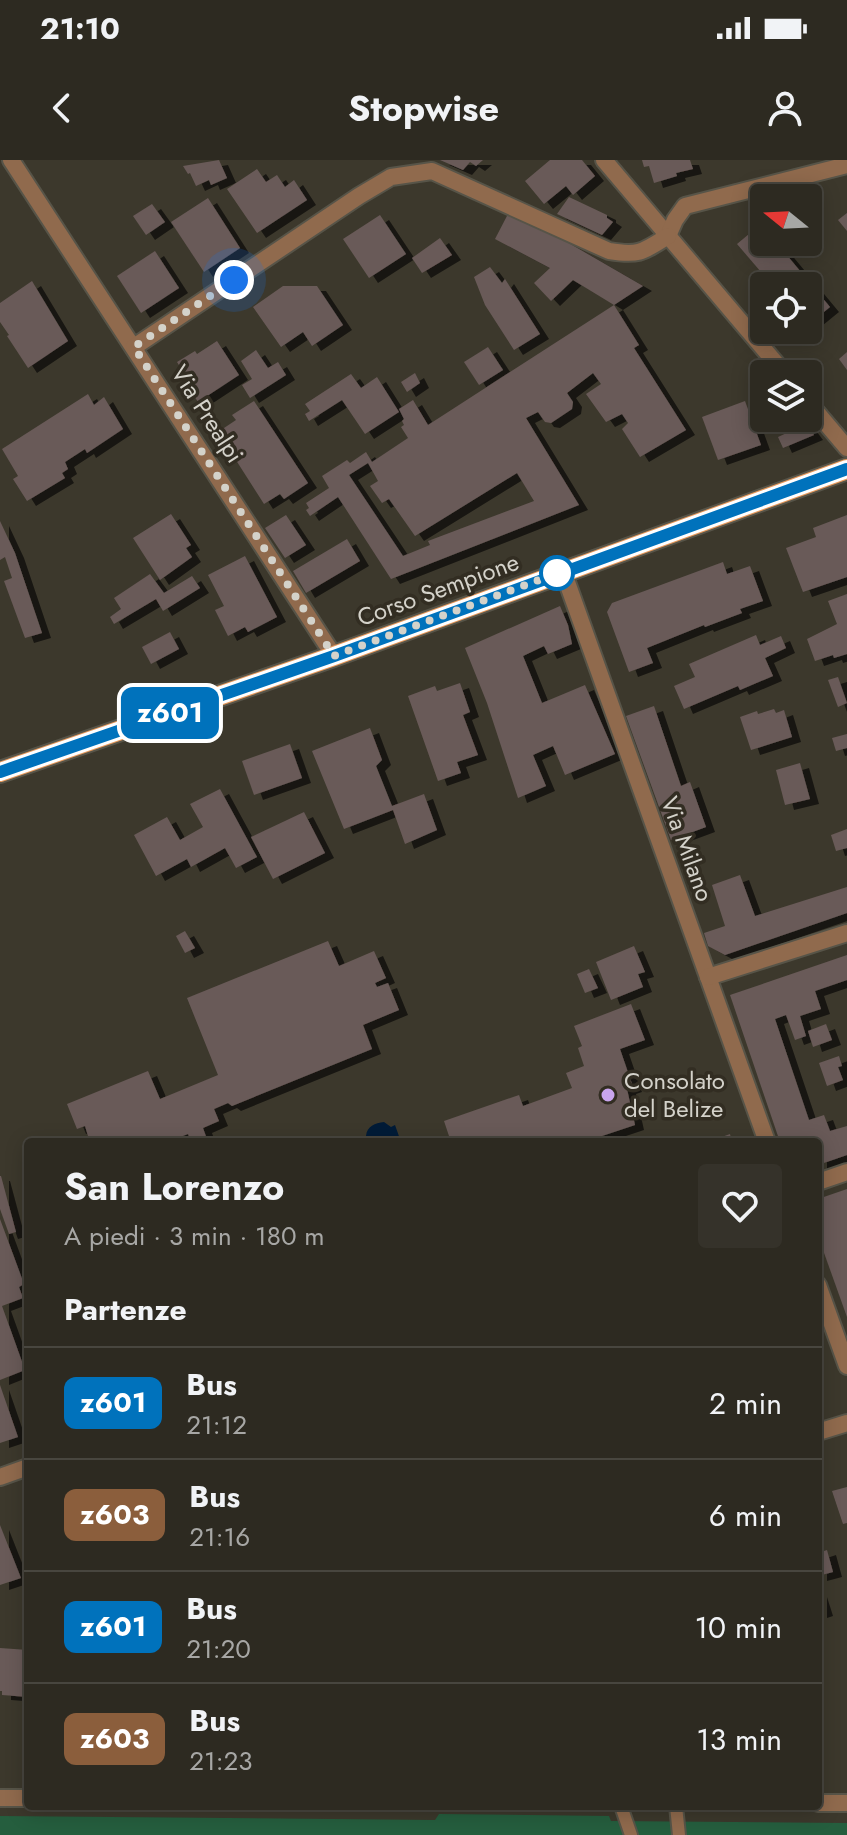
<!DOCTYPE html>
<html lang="it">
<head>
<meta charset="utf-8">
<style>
	:root { --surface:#2d2a21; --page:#35322a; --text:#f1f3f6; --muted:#a7a7a5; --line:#48463f }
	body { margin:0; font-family:Jost,sans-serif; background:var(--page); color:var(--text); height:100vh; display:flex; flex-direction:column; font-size:30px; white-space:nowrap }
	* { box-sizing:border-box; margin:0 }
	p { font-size:26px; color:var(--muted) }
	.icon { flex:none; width:44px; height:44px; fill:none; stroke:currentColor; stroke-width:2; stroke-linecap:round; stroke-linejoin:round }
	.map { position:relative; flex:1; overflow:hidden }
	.drawer { position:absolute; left:24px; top:978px; width:798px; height:672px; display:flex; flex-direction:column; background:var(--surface); border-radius:8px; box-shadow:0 4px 20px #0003,0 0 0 2px var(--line) }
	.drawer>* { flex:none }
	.badge { padding:0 16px; border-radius:12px; font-size:28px; line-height:52px }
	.needle { width:52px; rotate:288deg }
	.controls { position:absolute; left:750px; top:24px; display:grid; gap:16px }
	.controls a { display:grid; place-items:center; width:72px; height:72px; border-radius:8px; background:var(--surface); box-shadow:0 4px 20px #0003,0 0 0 2px var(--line); font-size:40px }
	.you { position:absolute; width:40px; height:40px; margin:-20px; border:6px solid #fff; border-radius:50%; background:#1a73e8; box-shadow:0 0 0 12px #1a73e833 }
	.map>.badge { position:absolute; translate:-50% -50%; box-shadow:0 0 0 4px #fff }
	h2 { padding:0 40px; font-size:30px; line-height:72px }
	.round { display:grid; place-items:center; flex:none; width:84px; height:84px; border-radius:8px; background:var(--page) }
	.headline { display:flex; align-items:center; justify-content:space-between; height:136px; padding:0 40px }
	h1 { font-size:38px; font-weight:700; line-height:60px }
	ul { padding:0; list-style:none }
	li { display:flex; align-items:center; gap:24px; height:112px; padding:0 40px; border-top:2px solid var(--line) }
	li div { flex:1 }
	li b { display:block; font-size:30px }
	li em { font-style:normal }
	li .badge { min-width:88px; font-weight:700; text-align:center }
	.status { display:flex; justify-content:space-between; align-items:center; height:56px; padding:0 40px; background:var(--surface); direction:ltr }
	.status svg { height:22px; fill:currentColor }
	header { display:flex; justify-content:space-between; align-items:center; height:104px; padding:0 40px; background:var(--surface); font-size:36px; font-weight:700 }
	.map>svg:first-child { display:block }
	.green { fill:#255e3e }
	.water { fill:#001b37 }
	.building { fill:#695a58; fill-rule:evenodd; filter:url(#shadow) }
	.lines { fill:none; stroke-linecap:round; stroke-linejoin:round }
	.lane-casing { stroke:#575448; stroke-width:16 }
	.street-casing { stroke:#575448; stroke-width:20 }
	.primary-casing { stroke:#575448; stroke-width:24 }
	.lane { stroke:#906a4d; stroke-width:12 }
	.street { stroke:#906a4d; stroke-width:16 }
	.primary { stroke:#e6995c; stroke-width:20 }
	.line-casing { stroke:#fff; stroke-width:18 }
	.line { stroke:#0072bc; stroke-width:12 }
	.walk { stroke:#d4d2ca; stroke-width:8; stroke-dasharray:0 14.4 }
	.stop-dot { fill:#fff; stroke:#0072bc; stroke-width:4 }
	.poi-dot { fill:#c9a5ee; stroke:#322d22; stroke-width:3 }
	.labels { text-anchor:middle; stroke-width:7; stroke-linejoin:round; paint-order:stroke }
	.street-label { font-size:24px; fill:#d4d2ca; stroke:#322d22 }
	.poi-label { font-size:24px; fill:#d4d2ca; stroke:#322d22; text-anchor:start }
</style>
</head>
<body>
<div class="status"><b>21:10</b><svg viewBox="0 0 49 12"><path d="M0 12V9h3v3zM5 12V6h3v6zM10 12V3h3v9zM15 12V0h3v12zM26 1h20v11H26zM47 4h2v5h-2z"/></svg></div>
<header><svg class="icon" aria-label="back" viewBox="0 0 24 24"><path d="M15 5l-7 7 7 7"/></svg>Stopwise<svg class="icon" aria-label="person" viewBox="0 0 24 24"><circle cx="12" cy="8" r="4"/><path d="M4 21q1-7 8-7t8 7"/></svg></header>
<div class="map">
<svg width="847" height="1675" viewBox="0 0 847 1675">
	<defs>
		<filter id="shadow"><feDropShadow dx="9" dy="5" stdDeviation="0" flood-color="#0009"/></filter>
	</defs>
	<rect width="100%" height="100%" fill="#3c382c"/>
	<path class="green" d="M439,1654L609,1656L611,1661L847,1663V1675H0V1656L435,1660Z"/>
	<path class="water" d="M384,962L391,967L395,965L401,982H364L362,977L366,976C367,966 375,963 384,962Z"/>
	<g class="building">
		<path d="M219,0L227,18L211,25L209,20L196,26L190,13L188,14L183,6Z"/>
		<path d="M440,0H483L476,6L470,2L463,10Z"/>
		<path d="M550,0H582L595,16L573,35L566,26L544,44L525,21Z"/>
		<path d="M642,0H690L693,9L676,13L677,16L654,23L649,6L644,7Z"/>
		<path d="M257,9L266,22L277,15L285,27L294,20L307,40L257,73L227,29Z"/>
		<path d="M569,37L607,55V58L613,62L602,75L557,54Z"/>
		<path d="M208,38L240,88L204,112L171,62Z"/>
		<path d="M152,44L165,62L146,75L133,56Z"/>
		<path d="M847,53V71L838,60Z"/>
		<path d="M508,54L567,82L643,126L614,145L573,120L551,141L534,123L550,108L495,79Z"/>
		<path d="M380,55L406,94L369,118L343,79Z"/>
		<path d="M749,74L755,81L764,74V82H776L830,147L808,165V126H773L737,84Z"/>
		<path d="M440,78L452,95L422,113L412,98Z"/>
		<path d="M155,91L179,128L141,153L117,116Z"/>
		<path d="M490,107L502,123L505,119L540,174L514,190L485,145L474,117Z"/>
		<path d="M32,121L68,181L28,208L7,176L9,175L0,162V143Z"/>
		<path d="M283,126H317L343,165L312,186L303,172L281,187L253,147Z"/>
		<path d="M614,145L639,185L634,188L686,270L640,297L622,269L628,263L622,254L606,262L586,234L601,224L593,213L567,233L573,242L572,249L551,263L545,262L538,252L526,258L579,345L391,419L338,337L310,356L306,350L309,348L306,343L329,328L322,316L347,300L350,303L366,292L372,302L408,278L401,267L404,265L402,261L404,259L399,249L413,240L428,265ZM368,303L378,321L370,326L382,343L389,339L415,376L517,313L534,341L428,381L430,385L403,396L349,315Z"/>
		<path d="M217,181L239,215L198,242L187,225L190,223L177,202L195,191L197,194Z"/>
		<path d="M488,187L503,210L479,225L464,202Z"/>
		<path d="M256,190L268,208L278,202L286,215L250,238L242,225L252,219L241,201Z"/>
		<path d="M847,192V210L839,199Z"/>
		<path d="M415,213L420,223L407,232L401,222Z"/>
		<path d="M351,214L361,228L377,217L399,252L365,274L342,240L309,261L305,254L310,251L305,244Z"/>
		<path d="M88,234L94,245L104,237L123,269L87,293L85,289L65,302L68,309L62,313L65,318L27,341L13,319L18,316L2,289Z"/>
		<path d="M254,241L308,323L284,339L280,334L264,344L218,272L236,260L232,255Z"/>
		<path d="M745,241L761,285L718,300L702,257Z"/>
		<path d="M802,259L814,275L783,288L778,277L791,271L787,265Z"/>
		<path d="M171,354L191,385L186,388L192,397L160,420L133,378Z"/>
		<path d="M286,355L306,385L285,398L265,368Z"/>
		<path d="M847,355V417L803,432L786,388L816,377L813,368Z"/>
		<path d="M0,361L15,393L42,473L25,478L4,421L12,418L5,397L0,400Z"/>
		<path d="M347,379L360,401L306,433L293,411Z"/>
		<path d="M245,396L277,457L248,472L245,467L228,476L215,450L224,446L208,415Z"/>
		<path d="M723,402L727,414L750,406L763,441L740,449L742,453L705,467L704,465L647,488L653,503L629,512L607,452L612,443Z"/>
		<path d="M150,414L164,433L192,416L200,428L163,451L156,439L114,464L110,457L121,449L114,438Z"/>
		<path d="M847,434V494L834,498L833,495L815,501L807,479L837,464L828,441Z"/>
		<path d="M560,446L568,465L572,484L548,494L544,486L523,496L542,543L585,525L615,594L565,615L553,586L533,595L546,626L518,638L487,543L465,488Z"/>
		<path d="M170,472L179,489L151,504L142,487Z"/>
		<path d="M756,475L760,485L781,476L786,488L765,498L773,516L740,530L738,526L684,549L674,526L695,517L689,504Z"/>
		<path d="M838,517L847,543L838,547L828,520Z"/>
		<path d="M460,523L470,552L463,555L478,595L457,602L461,613L438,621L408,536L435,526L437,531Z"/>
		<path d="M654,546L681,626L690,622L706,667L671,680L626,556Z"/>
		<path d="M774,549L776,553L784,550L792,577L751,590L740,557L757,551L758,554Z"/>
		<path d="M370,568L382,600L376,606L392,646L424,634L437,670L405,684L393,650L344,669L312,591Z"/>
		<path d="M847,574V588L836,591L832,578Z"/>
		<path d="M290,584L302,618L254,635L242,601Z"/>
		<path d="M800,603L810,639L785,645L776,610Z"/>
		<path d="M220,629L257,697L236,708L225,688L191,707L187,699L156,716L134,675L167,657L180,680L203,667L190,644Z"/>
		<path d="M304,652L325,693L273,719L251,677Z"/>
		<path d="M847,669V688L836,691L831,675Z"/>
		<path d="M740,715L755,756L847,727V753L725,795L708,786L704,773L725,766L712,725Z"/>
		<path d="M185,771L195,788L185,793L176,776Z"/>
		<path d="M328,781L339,806L374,791L386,818L375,823L377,827L388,823L399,850L363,865L372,889L232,946L228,943L214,949L219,961L203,968L208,982H191L188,974L175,979L176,982H74L88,976L85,966L77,969L67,944L148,911L160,939L218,915L187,838Z"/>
		<path d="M634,786L645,812L638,814L643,827L611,840L596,802Z"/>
		<path d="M847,795V820L815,831L821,849L800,856L806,876L795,880L786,855L775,859L809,960L824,955L830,971L847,966V995L818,1005V982H780L730,835Z"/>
		<path d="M589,809L598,828L585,833L577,814Z"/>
		<path d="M631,844L645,880L620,889L633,927L627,929L635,965L584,982H451L444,961L519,935L523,946L572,928L566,913L584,906L578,888L582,886L574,866Z"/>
		<path d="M826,864L832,880L813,887L808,871Z"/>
		<path d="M839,896L842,906L838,907L843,920L827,926L819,903Z"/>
		<path d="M730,974L732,982H708Z"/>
		<path d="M0,1016H1L16,1072L9,1074L0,1049Z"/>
		<path d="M847,1029V1157L818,1076V1039Z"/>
		<path d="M0,1059L24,1124L19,1127L23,1138L2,1146L25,1210L0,1220Z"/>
		<path d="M0,1225L18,1277L0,1283Z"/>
		<path d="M847,1327V1363L843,1364L832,1331Z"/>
		<path d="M0,1365L21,1418L0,1425Z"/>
		<path d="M827,1390L833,1412L818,1416V1393Z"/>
		<path d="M818,1432L824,1451L818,1453Z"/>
		<path d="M0,1488L28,1490V1537L2,1535V1531H0Z"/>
	</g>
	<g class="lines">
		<g class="lane-casing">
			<g id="lane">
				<path d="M621,1646L631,1675"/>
				<path d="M676,1646L679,1675"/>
			</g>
		</g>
		<g class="street-casing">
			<g id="street">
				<path d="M11,0L334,496"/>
				<path d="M604,0L785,214"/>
				<path d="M668,76L675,60L685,46L847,5"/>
				<path d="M134,187L359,36L391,17L432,11L609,91C639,96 643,92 668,76"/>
				<path d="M808,242L847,288"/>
				<path d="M563,411L767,982"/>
				<path d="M708,817L847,773"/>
				<path d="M818,1022L847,1012"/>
				<path d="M818,1125L847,1206"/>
				<path d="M818,1272L847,1263"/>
				<path d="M0,1317L28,1307"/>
				<path d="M0,1638H28"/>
				<path d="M818,1643H847"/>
			</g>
		</g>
		<g class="primary-casing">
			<path id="primary" d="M0,612L334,496L847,309"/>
		</g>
		<use href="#lane" class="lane"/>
		<use href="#street" class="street"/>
		<use href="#primary" class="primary"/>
	</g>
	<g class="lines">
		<g class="line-casing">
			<path id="line" d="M0,612L334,496L847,309"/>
		</g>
		<use href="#line" class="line"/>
		<path class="walk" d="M234,120L134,187L334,496L563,411L557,413"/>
	</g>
	<circle class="stop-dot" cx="557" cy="413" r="16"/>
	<circle class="poi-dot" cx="608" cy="935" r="8"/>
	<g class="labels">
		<g class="street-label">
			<text transform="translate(207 254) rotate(57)" y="8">Via Prealpi</text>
			<text transform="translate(438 430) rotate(-20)" y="8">Corso Sempione</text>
			<text transform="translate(687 689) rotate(70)" y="8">Via Milano</text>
		</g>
		<g class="poi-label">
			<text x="624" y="929">Consolato<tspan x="624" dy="28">del Belize</tspan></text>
		</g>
	</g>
</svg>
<div class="controls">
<a><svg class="needle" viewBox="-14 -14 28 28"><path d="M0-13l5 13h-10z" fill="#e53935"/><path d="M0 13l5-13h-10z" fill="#a7a7a5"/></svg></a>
<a><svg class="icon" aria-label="locate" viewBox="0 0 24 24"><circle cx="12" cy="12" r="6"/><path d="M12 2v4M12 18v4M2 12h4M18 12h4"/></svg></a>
<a><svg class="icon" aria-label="layers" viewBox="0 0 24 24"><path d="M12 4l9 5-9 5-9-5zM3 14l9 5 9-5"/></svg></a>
</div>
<div class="you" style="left:234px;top:120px"></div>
<b class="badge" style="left:170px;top:553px;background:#0072bc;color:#fff">z601</b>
<section class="drawer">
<div class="headline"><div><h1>San Lorenzo</h1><p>A piedi · 3 min · 180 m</p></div><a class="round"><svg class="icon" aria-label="heart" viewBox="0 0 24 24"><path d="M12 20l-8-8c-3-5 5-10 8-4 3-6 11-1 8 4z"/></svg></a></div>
<h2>Partenze</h2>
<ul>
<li><span class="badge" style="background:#0072bc;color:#fff">z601</span><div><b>Bus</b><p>21:12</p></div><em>2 min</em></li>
<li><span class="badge" style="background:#8b5e3c;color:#fff">z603</span><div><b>Bus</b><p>21:16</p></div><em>6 min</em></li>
<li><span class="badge" style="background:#0072bc;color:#fff">z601</span><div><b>Bus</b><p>21:20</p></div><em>10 min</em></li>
<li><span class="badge" style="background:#8b5e3c;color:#fff">z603</span><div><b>Bus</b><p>21:23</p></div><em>13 min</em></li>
</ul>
</section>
</div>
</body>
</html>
